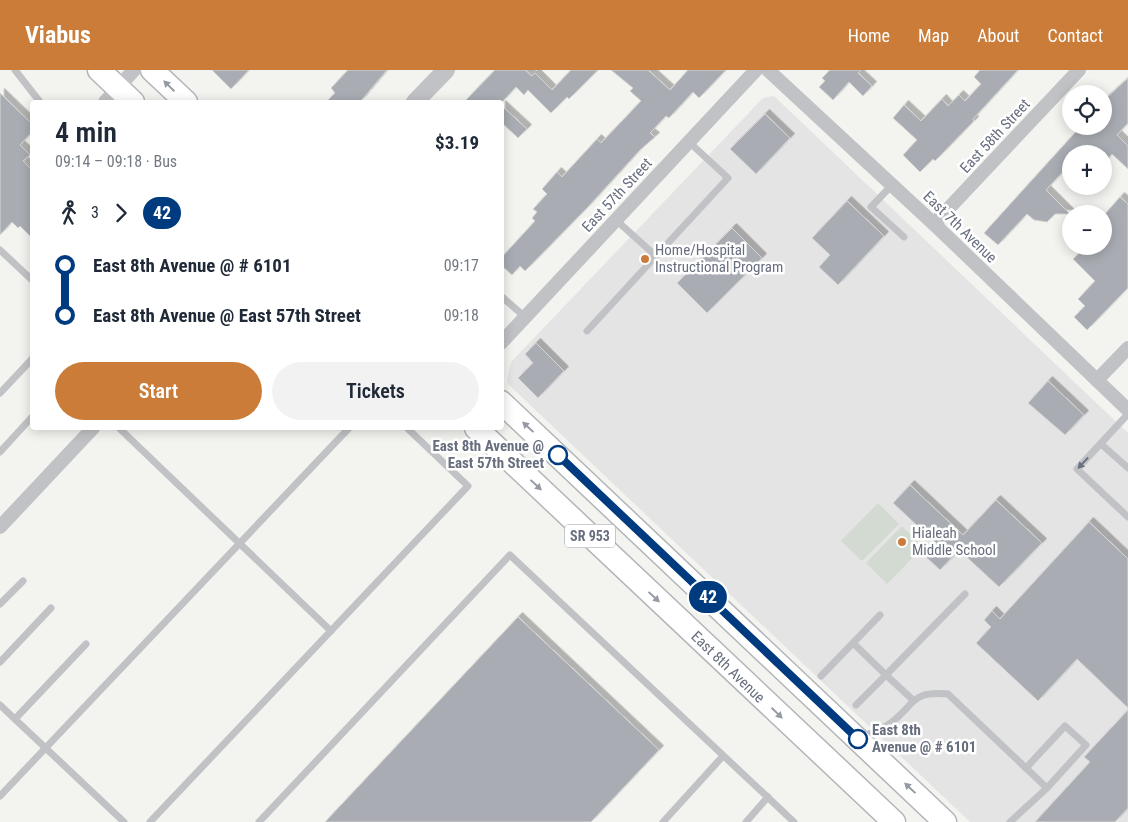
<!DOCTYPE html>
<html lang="en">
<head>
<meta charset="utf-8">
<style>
	:root { --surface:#fff; --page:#f2f2f3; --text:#1f2937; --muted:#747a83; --accent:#cb7c39 }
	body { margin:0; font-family:"Roboto Condensed",sans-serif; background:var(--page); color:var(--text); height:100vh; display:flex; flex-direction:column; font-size:19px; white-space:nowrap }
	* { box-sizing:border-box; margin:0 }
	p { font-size:16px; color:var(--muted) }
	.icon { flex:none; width:28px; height:28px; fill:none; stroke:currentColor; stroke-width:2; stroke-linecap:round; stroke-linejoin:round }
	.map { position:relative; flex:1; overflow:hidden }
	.side { position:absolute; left:30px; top:30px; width:474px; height:330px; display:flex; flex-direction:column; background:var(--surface); border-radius:5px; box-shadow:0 2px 12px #0003 }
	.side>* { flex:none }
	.badge { padding:0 10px; border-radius:16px; font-size:18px; line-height:32px }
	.fabs { position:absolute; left:1062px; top:15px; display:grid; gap:10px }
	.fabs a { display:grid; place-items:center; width:50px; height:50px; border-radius:50%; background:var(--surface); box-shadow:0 2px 12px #0003; font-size:25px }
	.map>.badge { position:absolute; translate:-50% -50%; box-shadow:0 0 0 2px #fff }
	.legs { display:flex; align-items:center; gap:8px; height:55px; padding:0 25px; font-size:16px }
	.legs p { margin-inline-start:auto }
	.overview { display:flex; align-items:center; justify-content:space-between; height:85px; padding:0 25px }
	h1 { font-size:28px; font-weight:600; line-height:38px }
	.primary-button { display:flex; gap:10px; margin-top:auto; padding:10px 25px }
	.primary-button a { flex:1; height:58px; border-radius:30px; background:var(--accent); color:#fff; font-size:20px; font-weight:600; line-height:58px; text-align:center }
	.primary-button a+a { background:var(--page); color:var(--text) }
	ul { padding:0 25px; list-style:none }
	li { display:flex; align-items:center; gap:18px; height:50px; font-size:19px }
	li i { display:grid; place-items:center; width:8px; height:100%; margin:0 6px; background:currentColor }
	li i::after { content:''; width:12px; height:12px; margin:-6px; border:4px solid; border-radius:50%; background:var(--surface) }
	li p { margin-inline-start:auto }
	li:first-child i { background:linear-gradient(#0000 50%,currentColor 0) }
	li:last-child i { background:linear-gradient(currentColor 50%,#0000 0) }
	header { display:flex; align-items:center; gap:30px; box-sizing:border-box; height:70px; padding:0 25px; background:var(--accent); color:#fff }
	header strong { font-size:24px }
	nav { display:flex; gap:28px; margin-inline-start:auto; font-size:18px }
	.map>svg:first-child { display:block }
	.built { fill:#e4e4e4 }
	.green { fill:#d3dad2 }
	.building { fill:#a9adb3; stroke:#d5d5d3; filter:url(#shadow) }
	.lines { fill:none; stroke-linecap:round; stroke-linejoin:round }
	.primary-casing { stroke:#b3b5b9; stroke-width:25 }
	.service { stroke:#c0c2c5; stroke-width:7 }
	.minor { stroke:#c0c2c5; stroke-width:14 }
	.tertiary { stroke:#c0c2c5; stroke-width:18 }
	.primary { stroke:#fff; stroke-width:22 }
	.oneway { fill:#959aa5 }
	.oneway2 { fill:#6b7282 }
	.line-1-casing { stroke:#fff; stroke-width:11 }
	.line-1 { stroke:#003b80; stroke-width:8 }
	.poi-dot { fill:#cb7c39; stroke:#fff; stroke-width:2 }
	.stop-1-dot { fill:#fff; stroke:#003b80; stroke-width:2.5 }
	.labels { text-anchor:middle; stroke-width:5; stroke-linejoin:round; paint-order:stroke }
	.shield { fill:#fff; stroke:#959aa5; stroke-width:1 }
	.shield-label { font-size:14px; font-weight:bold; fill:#676e7e }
	.street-label { font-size:15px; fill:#676e7e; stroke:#fff }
	.poi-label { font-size:15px; fill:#676e7e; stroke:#fff; text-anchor:start }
	.stop-label { font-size:15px; font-weight:bold; fill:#676e7e; stroke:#fff; text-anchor:end }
</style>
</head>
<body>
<header>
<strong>Viabus</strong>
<nav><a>Home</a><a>Map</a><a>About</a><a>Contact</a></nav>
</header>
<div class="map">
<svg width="1128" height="752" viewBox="0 0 1128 752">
	<defs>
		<filter id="shadow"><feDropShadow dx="4.5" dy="-4.5" stdDeviation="0" flood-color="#0004"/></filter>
	</defs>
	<rect width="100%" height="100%" fill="#f3f4f0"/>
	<path class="built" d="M774,26L1128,363V752H970L508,314L507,309L511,292L763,28Z"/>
	<g class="green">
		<path d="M878,433L899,454L862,491L841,471Z"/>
		<path d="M902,456L923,477L887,514L866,493Z"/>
	</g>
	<g class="building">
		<path d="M212,0H249L231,19Z"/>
		<path d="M348,0H387L360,32H326L335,23L331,18Z"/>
		<path d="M495,0H525L532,6L535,3L552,20L571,0H598L569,29L567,27L551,43L528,20L524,25L516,17L502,32H464Z"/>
		<path d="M611,0H648L670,20L688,0H726L699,28L693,22L669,48L666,46L650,63L655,67L640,80L588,137L525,201L520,196L512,205L501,195V188L535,151L532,148L537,142L533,139L547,124L542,119L557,102L562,107L597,69L601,73L641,31L630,21L633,18Z"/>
		<path d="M830,0H861L858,3L872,16L863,26L849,12L833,30L819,17L825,11L822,8Z"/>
		<path d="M980,0H1018L973,49L974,51L935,91L933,89L920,102L903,85L917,70L893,48L904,35L921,51L942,29L948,36L959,25L965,31L981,14L974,7Z"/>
		<path d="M1128,8V53L1117,65L1128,76V99L1112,84L1104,93V84H1071V93L1046,120L1070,144H1055L1047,152L1034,150L1027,144L998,175L984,163L1081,56H1104V30Z"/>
		<path d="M0,23L32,54V62L20,75L30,85L23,91L32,100V168L20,156L18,158L12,152L0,165Z"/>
		<path d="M501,35L527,59L518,68L501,52Z"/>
		<path d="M765,44L790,68L756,104L730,79Z"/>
		<path d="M1120,127L1128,134V218L1087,260L1074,247L1085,236L1078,229L1095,211L1073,189L1087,176H1104V145Z"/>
		<path d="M847,131L884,166L838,215L819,197L830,185L812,168Z"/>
		<path d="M732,158L762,188L707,243L677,213Z"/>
		<path d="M536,273L564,301L538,328L518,308L533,293L525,284Z"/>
		<path d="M1048,311L1084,345L1065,365L1028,333Z"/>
		<path d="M910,415L963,465L996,430L1042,473L999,517L959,480L940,500L925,486L937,474L893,433Z"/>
		<path d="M1089,452L1128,489V638L1077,589L1038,631L976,573L991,557L984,550L992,541L1000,549Z"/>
		<path d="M518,547L659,680L591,752H325Z"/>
		<path d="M1128,640V738L1115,752H1035L1090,692L1084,687Z"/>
	</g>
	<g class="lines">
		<g class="primary-casing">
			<g id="primary">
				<path d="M99,0L133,32"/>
				<path d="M152,0L186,32"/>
				<path d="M501,332L945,752"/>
				<path d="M476,358L894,752"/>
			</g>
		</g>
		<g class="service">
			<path d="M15,0L40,32"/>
			<path d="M892,115L871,137L904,167"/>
			<path d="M0,180L32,210"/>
			<path d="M656,186L728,108L689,72"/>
			<path d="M501,226L525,247"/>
			<path d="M587,261L656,186L616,150"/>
			<path d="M0,323L32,289"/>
			<path d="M1128,344L1077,399L1128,447"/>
			<path d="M119,358L331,561"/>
			<path d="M1101,374L1128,398"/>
			<path d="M0,382L32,347"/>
			<path d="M0,534L23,511"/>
			<path d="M880,545L853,573L886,605L965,524"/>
			<path d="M0,592L51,538"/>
			<path d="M821,606L853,573"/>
			<path d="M0,635L124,752"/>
			<path d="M856,635L886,605L913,630"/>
			<path d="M15,649L86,574"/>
			<path d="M860,668C870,663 883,659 892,652C916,633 911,621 948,624L1047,718L1010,752"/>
			<path d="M1026,698L1065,656L1086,675L1047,718"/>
			<path d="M0,726L349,358"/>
			<path d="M150,752L468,416L407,358"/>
			<path d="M259,752L510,485L794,752"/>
			<path d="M663,752L723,686"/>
			<path d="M746,752L768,727"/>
		</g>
		<g class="minor">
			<path d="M768,0L934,154L1128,340"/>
			<path d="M105,32L134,0"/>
			<path d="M934,154L1079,0"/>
			<path d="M501,273L756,0"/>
			<path d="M1097,310L1128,278"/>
			<path d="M0,457L93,358"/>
		</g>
		<path class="tertiary" d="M415,32L446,0"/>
		<use href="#primary" class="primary"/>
	</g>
	<defs><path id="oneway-solid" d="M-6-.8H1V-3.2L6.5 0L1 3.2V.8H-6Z" transform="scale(1.25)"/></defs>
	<g class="oneway">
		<use href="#oneway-solid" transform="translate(169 16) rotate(-136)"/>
		<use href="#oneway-solid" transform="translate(528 357) rotate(-137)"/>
		<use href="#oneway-solid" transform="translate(536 415) rotate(43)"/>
		<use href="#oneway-solid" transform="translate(654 527) rotate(43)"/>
		<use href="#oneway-solid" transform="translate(777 643) rotate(44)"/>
		<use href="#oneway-solid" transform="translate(910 718) rotate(-137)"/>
	</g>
	<use class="oneway2" href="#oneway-solid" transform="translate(1083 393) rotate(133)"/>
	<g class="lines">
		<g class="line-1-casing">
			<path id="line-1" d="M558,385L858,669"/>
		</g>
		<use href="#line-1" class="line-1"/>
	</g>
	<g class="poi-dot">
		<circle cx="645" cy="189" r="5"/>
		<circle cx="902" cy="472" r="5"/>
	</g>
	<g class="stop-1-dot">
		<circle cx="558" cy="385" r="9"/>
		<circle cx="858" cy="669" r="9"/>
	</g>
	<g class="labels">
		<rect class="shield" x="565" y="454.5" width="50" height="23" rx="4"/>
		<g class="shield-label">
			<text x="590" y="471">SR 953</text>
		</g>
		<g class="street-label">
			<text transform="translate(995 66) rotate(-47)" y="5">East 58th Street</text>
			<text transform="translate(617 125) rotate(-47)" y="5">East 57th Street</text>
			<text transform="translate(960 157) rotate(44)" y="5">East 7th Avenue</text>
			<text transform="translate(728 597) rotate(44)" y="5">East 8th Avenue</text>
		</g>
		<g class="poi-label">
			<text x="655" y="185">Home/Hospital<tspan x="655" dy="17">Instructional Program</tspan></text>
			<text x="912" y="468">Hialeah<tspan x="912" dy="17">Middle School</tspan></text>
		</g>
		<g class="stop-label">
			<text x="544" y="381">East 8th Avenue @<tspan x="544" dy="17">East 57th Street</tspan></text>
			<text x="872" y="665" text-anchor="start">East 8th<tspan x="872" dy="17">Avenue @ # 6101</tspan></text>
		</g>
	</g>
</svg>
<div class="fabs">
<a><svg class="icon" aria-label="locate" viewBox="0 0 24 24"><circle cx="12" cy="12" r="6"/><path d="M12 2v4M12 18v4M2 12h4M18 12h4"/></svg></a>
<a>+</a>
<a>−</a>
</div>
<b class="badge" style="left:708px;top:527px;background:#003b80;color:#fff">42</b>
<section class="side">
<div class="overview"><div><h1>4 min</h1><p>09:14 – 09:18 · Bus</p></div><b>$3.19</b></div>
<div class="legs"><svg class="icon" aria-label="walk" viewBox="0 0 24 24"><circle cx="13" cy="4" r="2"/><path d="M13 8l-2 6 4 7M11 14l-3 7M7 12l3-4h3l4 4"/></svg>3<svg class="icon" aria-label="forward" viewBox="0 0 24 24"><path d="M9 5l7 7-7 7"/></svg><b class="badge" style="background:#003b80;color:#fff">42</b></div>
<ul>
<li><i style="color:#003b80"></i><b>East 8th Avenue @ # 6101</b><p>09:17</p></li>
<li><i style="color:#003b80"></i><b>East 8th Avenue @ East 57th Street</b><p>09:18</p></li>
</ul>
<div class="primary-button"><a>Start</a><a>Tickets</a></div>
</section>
</div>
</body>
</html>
